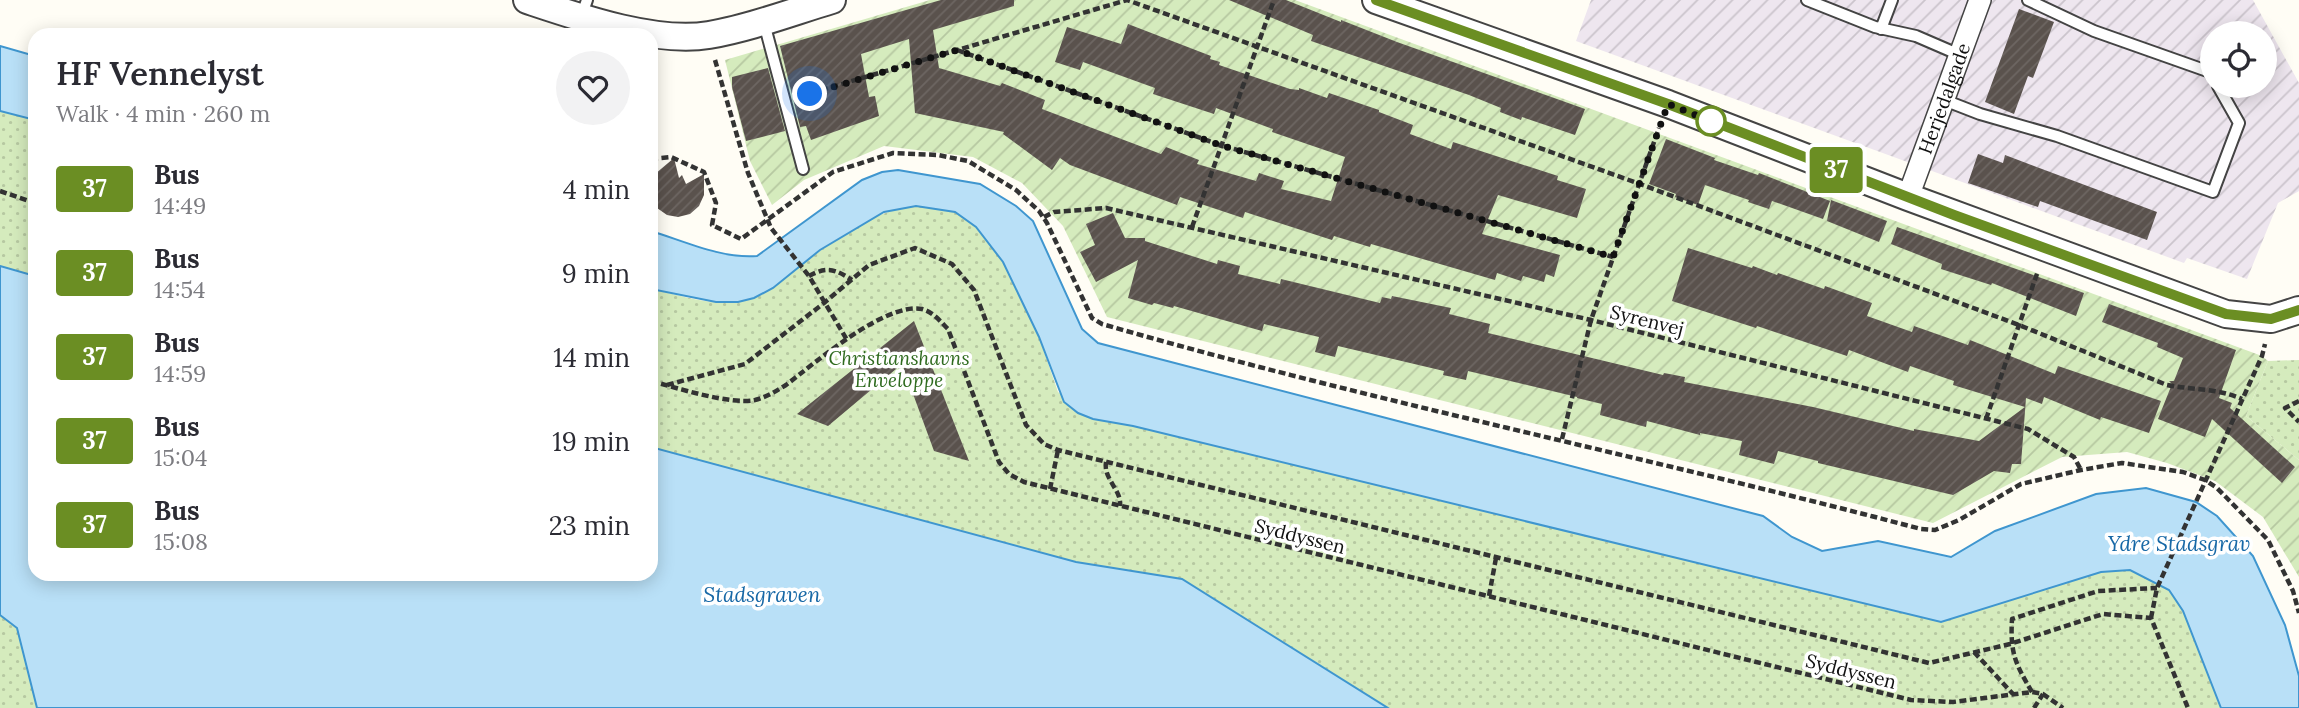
<!DOCTYPE html>
<html lang="en">
<head>
<meta charset="utf-8">
<style>
	:root { --surface:#fff; --page:#f2f2f3; --text:#2b2b33; --muted:#7c7c81 }
	body { margin:0; font-family:Lora,serif; background:var(--page); color:var(--text); height:100vh; display:flex; flex-direction:column; font-size:26px; white-space:nowrap }
	* { box-sizing:border-box; margin:0 }
	p { font-size:23px; color:var(--muted) }
	.icon { flex:none; width:38px; height:38px; fill:none; stroke:currentColor; stroke-width:2; stroke-linecap:round; stroke-linejoin:round }
	.map { position:relative; flex:1; overflow:hidden }
	.drawer { position:absolute; left:28px; top:28px; width:630px; height:553px; display:flex; flex-direction:column; background:var(--surface); border-radius:21px; box-shadow:0 4px 18px #0003 }
	.drawer>* { flex:none }
	.badge { padding:0 14px; border-radius:5px; font-size:24px; line-height:46px }
	.tools { position:absolute; left:2200px; top:21px; display:grid; gap:14px }
	.tools a { display:grid; place-items:center; width:77px; height:77px; border-radius:50%; background:var(--surface); box-shadow:0 4px 18px #0003; font-size:35px }
	.you { position:absolute; width:35px; height:35px; margin:-18px; border:5px solid #fff; border-radius:50%; background:#1a73e8; box-shadow:0 0 0 10px #1a73e833 }
	.map>.badge { position:absolute; translate:-50% -50%; box-shadow:0 0 0 4px #fff }
	.round { display:grid; place-items:center; flex:none; width:74px; height:74px; border-radius:37px; background:var(--page) }
	.head { display:flex; align-items:center; justify-content:space-between; height:119px; padding:0 28px }
	h1 { font-size:33px; font-weight:600; line-height:52px }
	ul { padding:0; list-style:none }
	li { display:flex; align-items:center; gap:21px; height:84px; padding:0 28px }
	li div { flex:1 }
	li b { display:block; font-size:26px }
	li em { font-style:normal }
	li .badge { min-width:77px; font-weight:700; text-align:center }
	.map>svg:first-child { display:block }
	.industrial { fill:url(#industrial-furrows); fill-rule:evenodd }
	.park { fill:url(#park-dots) }
	.garden { fill:url(#garden-furrows) }
	.water { fill:#b9e0f7; stroke:#3f96cf; stroke-width:2 }
	.building { fill:url(#building-hatch) }
	.lines { fill:none; stroke-linecap:round; stroke-linejoin:round }
	.service-casing { stroke:#444; stroke-width:14 }
	.minor-casing { stroke:#444; stroke-width:24 }
	.tertiary-casing { stroke:#444; stroke-width:30 }
	.path { stroke:#333; stroke-width:4.5; stroke-dasharray:7 3.5; stroke-linecap:butt }
	.service { stroke:#fff; stroke-width:10 }
	.minor { stroke:#fff; stroke-width:21 }
	.tertiary { stroke:#fff; stroke-width:26 }
	.line-casing { stroke:#fff; stroke-width:16 }
	.line { stroke:#6b8e23; stroke-width:10 }
	.walk { stroke:#111; stroke-width:7; stroke-dasharray:0 12.6 }
	.stop-dot { fill:#fff; stroke:#6b8e23; stroke-width:3.5 }
	.labels { text-anchor:middle; stroke-width:7; stroke-linejoin:round; paint-order:stroke }
	.street-label { font-size:19px; fill:#111; stroke:#fff }
	.park-label { font-size:19px; font-style:italic; fill:#2f6b1f; stroke:#fff }
	.water-label { font-size:21px; font-style:italic; fill:#1768a6; stroke:#fff }
</style>
</head>
<body>
<div class="map">
<svg width="2299" height="708" viewBox="0 0 2299 708">
	<defs>
		<pattern id="industrial-furrows" width="10" height="10" patternUnits="userSpaceOnUse" patternTransform="scale(1.75)"><rect width="10" height="10" fill="#eee6ef"/><path d="M-1 1l2-2M0 10L10 0M9 11l2-2" fill="none" stroke="#cbc4cc"/></pattern>
		<pattern id="park-dots" width="8" height="8" patternUnits="userSpaceOnUse" patternTransform="scale(1.75)"><rect width="8" height="8" fill="#d5ebbd"/><path d="M2 2h.1M6 6h.1" fill="none" stroke="#b6c8a1" stroke-width="1.8" stroke-linecap="round"/></pattern>
		<pattern id="garden-furrows" width="10" height="10" patternUnits="userSpaceOnUse" patternTransform="scale(1.75)"><rect width="10" height="10" fill="#d5ebbd"/><path d="M-1 1l2-2M0 10L10 0M9 11l2-2" fill="none" stroke="#b6c8a1"/></pattern>
		<pattern id="building-hatch" width="6" height="6" patternUnits="userSpaceOnUse" patternTransform="scale(1.75)"><rect width="6" height="6" fill="#5a524d"/><path d="M-1 1l2-2M0 6l6-6M5 7l2-2" fill="none" stroke="#6d6662"/></pattern>
	</defs>
	<rect width="100%" height="100%" fill="#fffdf5"/>
	<path class="industrial" d="M1591,0H2253L2299,83V191L2278,203L2247,279L2187,258L2184,263L1576,41ZM2212,33H2264V86H2212Z"/>
	<g class="park">
		<path d="M0,111L35,120V276L0,266Z"/>
		<path d="M916,206L955,212L976,227L1003,262L1039,337L1058,392L1093,419L1133,426L1941,622L2101,572L2130,570L2169,590L2183,611L2221,708H1388L1182,579L1076,562L651,447V289C678,295 708,305 737,302C762,299 782,280 802,265C835,239 873,210 916,206Z"/>
		<path d="M2299,360V460L2246,416L2268,361Z"/>
		<path d="M0,615L17,628L37,708H0Z"/>
	</g>
	<path class="garden" d="M930,0H1295L2262,356L2268,361L2246,416L2299,460V577L2263,517L2215,481L2167,463L2127,452L2062,457L1933,523L1107,317L1063,226L1022,183L973,157L884,146L804,180L772,205L750,161L725,60Z"/>
	<g class="water">
		<path d="M0,46L35,56V120L0,111Z"/>
		<path d="M898,170L980,184L1016,206L1033,221L1082,329L1098,343L1763,516L1792,537L1822,551L1878,541L1951,557L1995,531L2096,494L2146,488L2196,502L2217,516L2253,556L2285,625L2299,676V708H2221L2183,611L2169,590L2130,570L2101,572L1941,622L1133,426L1093,419L1078,413L1064,402L1039,337L1003,262L976,227L955,212L916,206L884,212L820,250L773,288L754,298L738,302H716L651,289V231C684,241 722,259 757,256L862,180L882,172Z"/>
		<path d="M0,266L35,276V574H651V447L1076,562L1182,579L1388,708H37L17,628L0,615Z"/>
	</g>
	<g class="building">
		<path d="M941,0H1014V6L933,30L939,68L1000,86L1002,83L1045,100L1042,109L1161,154L1166,147L1199,160L1197,164L1256,181L1259,173L1284,181L1281,189L1331,201L1345,157L1272,132L1273,129L1216,108L1214,114L1153,94L1155,88L1083,62L1080,70L1055,62L1067,27L1121,44L1128,24L1211,56L1210,59L1220,62L1219,65L1290,89L1299,90V88L1327,98L1329,93L1379,110V112L1413,125L1410,134L1451,149L1453,142L1558,176L1557,180L1586,189L1577,218L1498,195L1482,234L1560,255L1554,277L1546,274L1544,282L1523,276L1521,281L1497,273L1495,280L1371,244L1370,247L1334,236L1332,240L1245,212L1243,218L1180,197L1177,205L1070,165L1060,158L1052,170L1003,134L1004,132L915,113L909,39L861,54L869,97L875,96L879,116L811,140L806,126L800,127L780,46Z"/>
		<path d="M1229,0H1286L1341,22V20L1397,42L1585,109L1575,135L1522,117L1521,120L1500,112L1501,108L1469,95L1311,41L1313,35Z"/>
		<path d="M2019,9L2054,22L2033,78L2028,76L2014,114L1985,102Z"/>
		<path d="M768,68L785,131L746,141L732,87V77Z"/>
		<path d="M1666,139L1715,158L1714,160L1758,175L1759,173L1830,201L1823,219L1772,201L1769,209L1748,202L1749,200L1705,185L1698,205L1675,197L1676,194L1649,184Z"/>
		<path d="M1978,154L2003,163L2005,155L2157,212L2147,240L2040,201L2038,207L1968,183Z"/>
		<path d="M674,158L679,178L682,175L686,184L704,174V195L699,206L690,214L678,217L667,215L657,208L651,197V184L655,174Z"/>
		<path d="M1831,200L1887,221L1879,242L1827,221Z"/>
		<path d="M1113,213L1125,238H1145V241L1217,264L1218,260L1240,266L1238,274L1280,284L1281,279L1380,303L1382,297L1391,299L1392,296L1451,308L1449,314L1490,324L1488,333L1663,375L1664,373L1685,377L1684,382L1813,407L1914,431V429L1979,441L2025,407L1953,385L1954,381L1910,366L1908,372L1849,350L1847,356L1757,326L1756,328L1672,301L1688,248L1752,268L1753,266L1777,275L1778,273L1824,289L1825,286L1872,303L1867,316L1912,332L1914,326L1968,345L1970,340L2055,374L2058,366L2161,401L2149,433L2101,417L2100,420L2044,397L2042,404L2026,398L2021,464H2012L2010,473L1994,471L1953,495L1818,463V461L1778,451L1774,464L1739,455L1742,441L1700,433V435L1647,421L1646,427L1600,415L1602,404L1577,398V397L1468,371L1466,380L1443,375L1444,371L1338,346L1335,357L1315,352L1319,337L1264,324L1262,331L1174,306L1173,308L1154,303L1152,305L1128,298L1138,260L1096,282L1080,252L1095,245L1086,224Z"/>
		<path d="M1897,227L2084,293L2076,316L1992,283L1991,285L1941,269L1942,264L1891,244Z"/>
		<path d="M2109,304L2236,350L2219,398L2232,403L2230,408L2295,467L2282,483L2212,419L2205,437L2158,419L2172,384L2169,381H2174L2183,358L2157,347L2158,343L2102,322Z"/>
		<path d="M914,321L969,461L934,451L902,364L828,426L797,414Z"/>
	</g>
	<g class="lines">
		<g class="service-casing">
			<g id="service">
				<path d="M1807,0L1875,27L1916,36L1960,55"/>
				<path d="M2028,0L2094,31L2210,72L2212,76"/>
				<path d="M764,23L803,169"/>
				<path d="M1881,29L1892,0"/>
				<path d="M575,35L587,0"/>
				<path d="M1944,100L1980,114L2057,136L2213,192L2239,123L2218,86"/>
			</g>
		</g>
		<g class="minor-casing">
			<g id="minor">
				<path id="s1" d="M1908,197L1980,0"/>
			</g>
		</g>
		<g class="tertiary-casing">
			<g id="tertiary">
				<path d="M527,0C578,17 655,44 709,35C750,28 792,12 832,0"/>
				<path d="M1376,0L1668,104L1908,197L2226,314L2271,319L2299,310"/>
			</g>
		</g>
		<g class="path">
			<path d="M957,50L1220,145L1613,257"/>
			<path d="M715,60L748,173L771,228L809,276L847,340"/>
			<path d="M801,96L1127,0L1640,184L2019,325L2167,385C2193,390 2217,388 2242,399"/>
			<path d="M651,159L671,157L704,172L716,203L712,225L741,239L833,172L893,153L938,155L968,161L1016,190L1039,211L1047,223L1092,318L1102,324C1372,402 1649,457 1921,529L1935,530L1959,520L2021,484L2081,470L2122,463L2183,472L2205,480L2217,488L2268,540L2293,591L2299,613"/>
			<path d="M0,191L35,203"/>
			<path d="M1044,217L1054,212L1106,208L1591,320L2028,429L2074,457L2081,470"/>
			<path d="M1192,227L1274,0"/>
			<path d="M809,276C827,266 835,269 852,280"/>
			<path d="M651,381C677,388 730,405 755,400C767,397 776,391 786,385C815,363 885,302 922,309C933,312 940,321 948,329L999,462L1009,474L1024,482L1911,700L1953,702L2032,692L2043,694L2063,708"/>
			<path d="M667,385L745,364L824,303L869,265L915,248L952,264L974,290L1026,425L1044,444L1058,450L1929,663L2010,644L2103,614L2151,618L2188,708"/>
			<path d="M2299,401L2285,408L2299,422"/>
			<path d="M1986,419L2038,271"/>
			<path d="M1562,439L1591,320L1659,128"/>
			<path d="M1106,462C1103,479 1122,490 1120,506"/>
			<path d="M1050,489L1058,450"/>
			<path d="M1489,596L1496,558"/>
			<path d="M2151,618L2157,588L2262,356L2265,344"/>
			<path d="M1974,652L2013,694"/>
			<path d="M2032,692C2015,663 2010,653 2012,619L2098,591L2157,588"/>
			<path d="M2034,708L2043,694"/>
		</g>
		<use href="#service" class="service"/>
		<use href="#minor" class="minor"/>
		<use href="#tertiary" class="tertiary"/>
	</g>
	<g class="lines">
		<g class="line-casing">
			<path id="line" d="M1376,0L1668,104L1954,215L2226,314L2271,319L2299,310"/>
		</g>
		<use href="#line" class="line"/>
		<path class="walk" d="M810,94L957,50L1220,145L1613,257L1668,104L1716,123L1711,121"/>
	</g>
	<circle class="stop-dot" cx="1711" cy="121" r="14"/>
	<g class="labels">
		<g class="street-label">
			<text dy="7" stroke="none"><textPath href="#s1" startOffset="105">Herjedalgade</textPath></text>
			<text transform="translate(1647 320) rotate(14)" y="7">Syrenvej</text>
			<text transform="translate(1300 536) rotate(14)" y="7">Syddyssen</text>
			<text transform="translate(1851 671) rotate(14)" y="7">Syddyssen</text>
		</g>
		<g class="park-label">
			<text x="899" y="365">Christianshavns<tspan x="899" dy="22">Enveloppe</tspan></text>
		</g>
		<g class="water-label">
			<text x="2179" y="551">Ydre Stadsgrav</text>
			<text x="762" y="602">Stadsgraven</text>
		</g>
	</g>
</svg>
<div class="tools">
<a><svg class="icon" aria-label="locate" viewBox="0 0 24 24"><circle cx="12" cy="12" r="6"/><path d="M12 2v4M12 18v4M2 12h4M18 12h4"/></svg></a>
</div>
<div class="you" style="left:810px;top:94px"></div>
<b class="badge" style="left:1836px;top:170px;background:#6b8e23;color:#fff">37</b>
<section class="drawer">
<div class="head"><div><h1>HF Vennelyst</h1><p>Walk · 4 min · 260 m</p></div><a class="round"><svg class="icon" aria-label="heart" viewBox="0 0 24 24"><path d="M12 20l-8-8c-3-5 5-10 8-4 3-6 11-1 8 4z"/></svg></a></div>
<ul>
<li><span class="badge" style="background:#6b8e23;color:#fff">37</span><div><b>Bus</b><p>14:49</p></div><em>4 min</em></li>
<li><span class="badge" style="background:#6b8e23;color:#fff">37</span><div><b>Bus</b><p>14:54</p></div><em>9 min</em></li>
<li><span class="badge" style="background:#6b8e23;color:#fff">37</span><div><b>Bus</b><p>14:59</p></div><em>14 min</em></li>
<li><span class="badge" style="background:#6b8e23;color:#fff">37</span><div><b>Bus</b><p>15:04</p></div><em>19 min</em></li>
<li><span class="badge" style="background:#6b8e23;color:#fff">37</span><div><b>Bus</b><p>15:08</p></div><em>23 min</em></li>
</ul>
</section>
</div>
</body>
</html>
